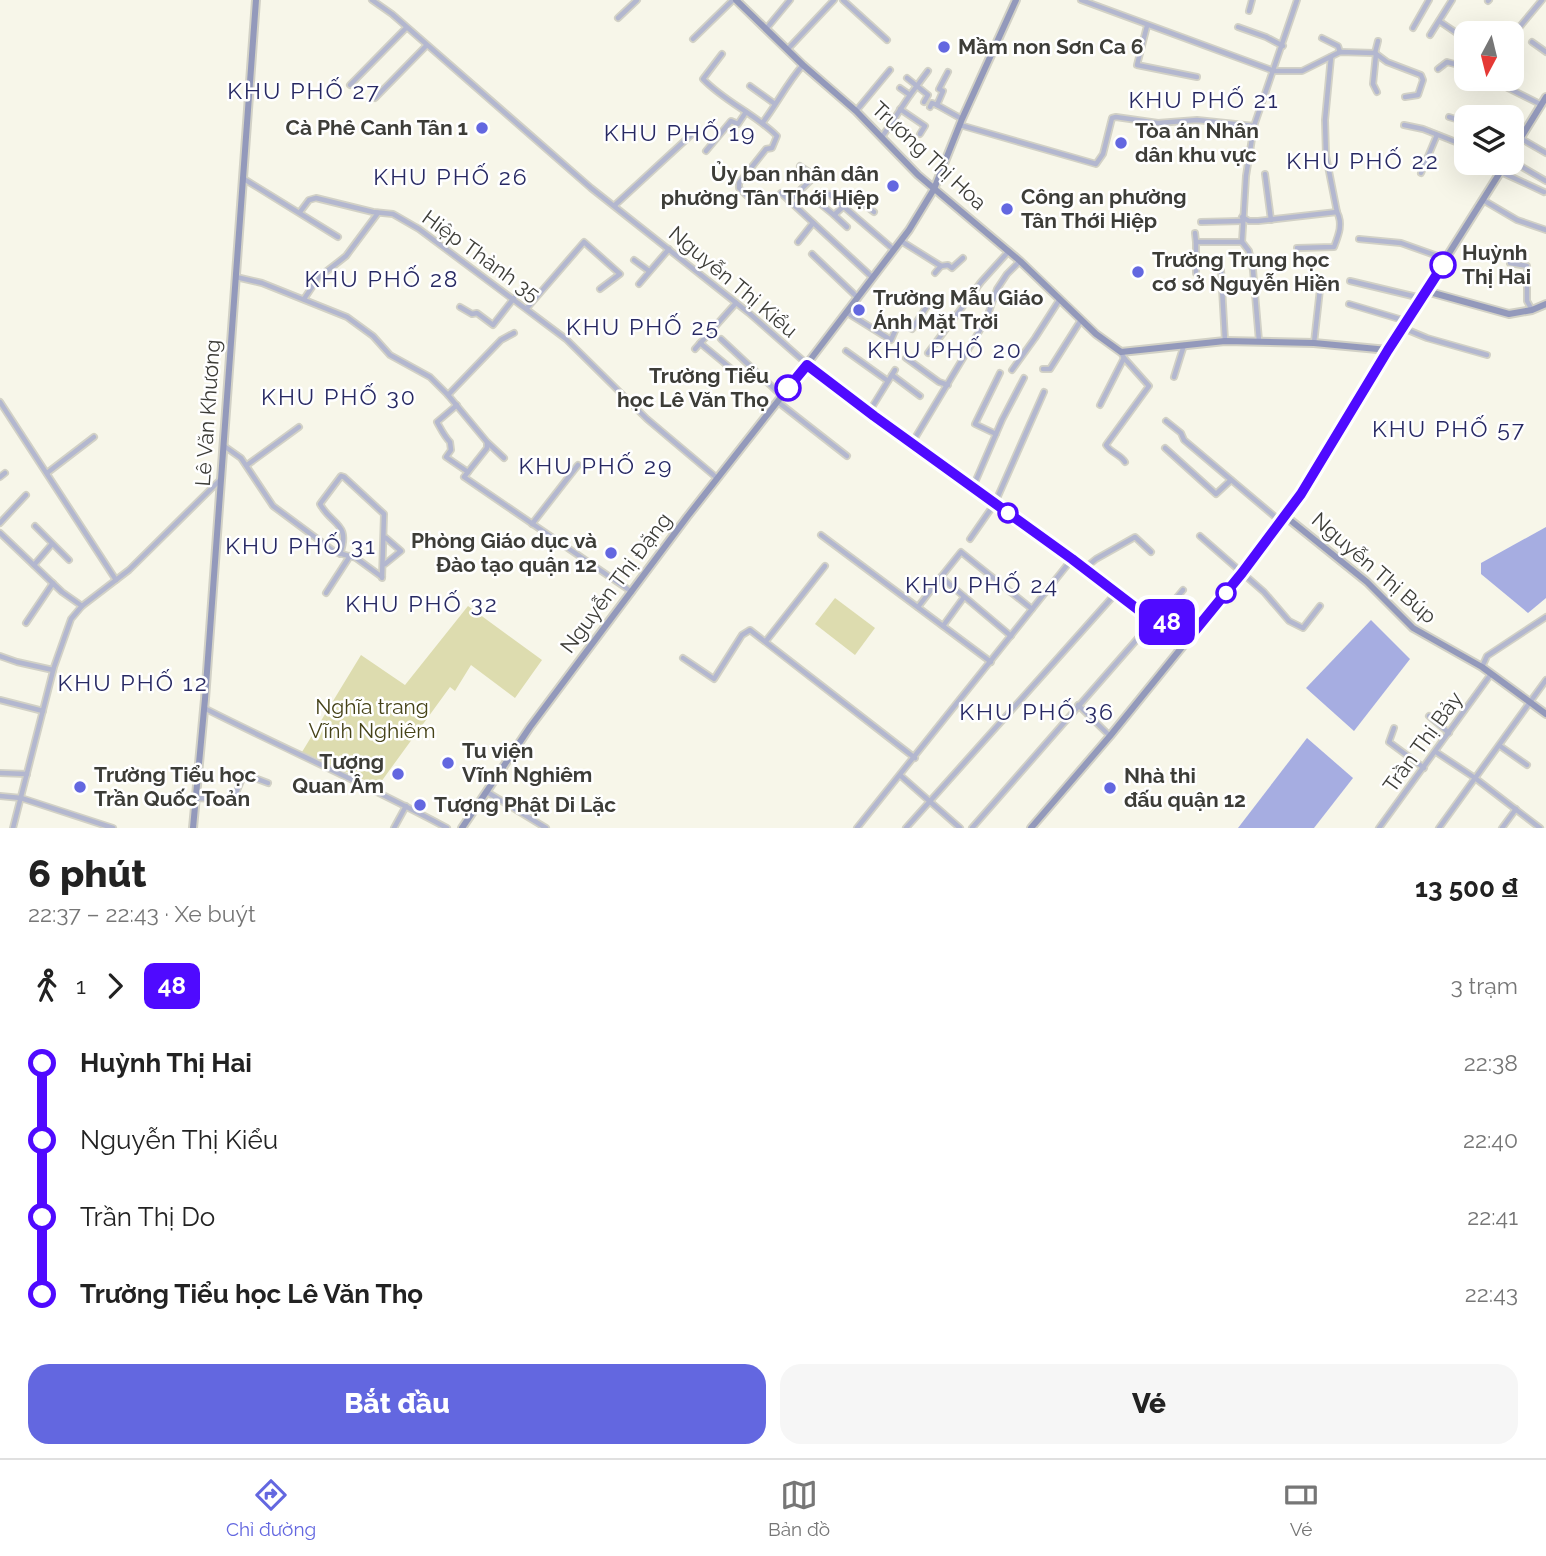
<!DOCTYPE html>
<html lang="vi">
<head>
<meta charset="utf-8">
<style>
	:root { --surface:#fff; --page:#f6f6f6; --text:#222; --muted:#767676; --line:#e0e0e0; --accent:#6367e0 }
	body { margin:0; font-family:Raleway,sans-serif; background:var(--page); color:var(--text); height:100vh; display:flex; flex-direction:column; font-size:26px; white-space:nowrap }
	* { box-sizing:border-box; margin:0 }
	p { font-size:23px; color:var(--muted) }
	.icon { flex:none; width:38px; height:38px; fill:none; stroke:currentColor; stroke-width:2; stroke-linecap:round; stroke-linejoin:round }
	.map { position:relative; height:828px; overflow:hidden }
	.sheet { display:flex; flex-direction:column; background:var(--surface); flex:1 }
	.sheet>* { flex:none }
	.badge { padding:0 14px; border-radius:10px; font-size:24px; line-height:46px }
	.needle { width:46px; rotate:187deg }
	.tools { position:absolute; left:1454px; top:21px; display:grid; gap:14px }
	.tools a { display:grid; place-items:center; width:70px; height:70px; border-radius:14px; background:var(--surface); box-shadow:0 7px 28px #0002; font-size:35px }
	.map>.badge { position:absolute; translate:-50% -50%; box-shadow:0 0 0 4px #fff }
	.legs { display:flex; align-items:center; gap:10px; height:77px; padding:0 28px; font-size:23px }
	.legs p { margin-inline-start:auto }
	.summary { display:flex; align-items:center; justify-content:space-between; height:119px; padding:0 28px }
	h1 { font-size:38px; font-weight:800; line-height:52px }
	.cta { display:flex; gap:14px; margin-top:auto; padding:14px 28px }
	.cta a { flex:1; height:80px; border-radius:21px; background:var(--accent); color:#fff; font-size:28px; font-weight:800; line-height:80px; text-align:center }
	.cta a+a { background:var(--page); color:var(--text) }
	ul { padding:0 28px; list-style:none }
	li { display:flex; align-items:center; gap:24px; height:77px; font-size:26px }
	li i { display:grid; place-items:center; width:10px; height:100%; margin:0 9px; background:currentColor }
	li i::after { content:''; width:18px; height:18px; margin:-9px; border:5px solid; border-radius:50%; background:var(--surface) }
	li p { margin-inline-start:auto }
	li:first-child i { background:linear-gradient(#0000 50%,currentColor 0) }
	li:last-child i { background:linear-gradient(currentColor 50%,#0000 0) }
	.menu { display:flex; justify-content:space-around; align-items:center; height:98px; border-top:2px solid var(--line); background:var(--surface); font-size:19px; color:var(--muted) }
	.menu a { display:grid; justify-items:center; gap:4px }
	.menu .active { color:var(--accent) }
	.map>svg:first-child { display:block }
	.green { fill:#dddcaf }
	.water { fill:#a6ade1 }
	.lines { fill:none; stroke-linecap:round; stroke-linejoin:round }
	.street-casing { stroke:#d2d1c6; stroke-width:8 }
	.secondary-casing { stroke:#d2d1c6; stroke-width:10 }
	.street { stroke:#b3b7cf; stroke-width:4.5 }
	.secondary { stroke:#9399bb; stroke-width:6 }
	.line-1-casing { stroke:#fff; stroke-width:16 }
	.line-1 { stroke:#4f0aff; stroke-width:10 }
	.poi-dot { fill:#6367e0; stroke:#fff; stroke-width:2.5 }
	.stop-1-dot { fill:#fff; stroke:#4f0aff; stroke-width:3.5 }
	.labels { text-anchor:middle; stroke-width:5; stroke-linejoin:round; paint-order:stroke }
	.poi-label { font-size:21px; font-weight:bold; fill:#3d3d38; stroke:#fff; text-anchor:start }
	.street-label { font-size:21px; fill:#3d3d38; stroke:#fff }
	.stop-label { font-size:21px; font-weight:bold; fill:#3d3d38; stroke:#fff; text-anchor:start }
	.park-label { font-size:21px; fill:#464318; stroke:#fff }
	.neighbourhood-label { font-size:23px; letter-spacing:2px; fill:#272963; stroke:#fff }
</style>
</head>
<body>
<div class="map">
<svg width="1546" height="828" viewBox="0 0 1546 828">
	<rect width="100%" height="100%" fill="#f7f6e9"/>
	<g class="green">
		<path d="M835,598L875,628L855,655L815,624Z"/>
		<path d="M468,606L542,660L515,698L471,665L455,691L450,687L378,786L302,752L361,655L405,685Z"/>
	</g>
	<g class="water">
		<path d="M1546,527V598L1528,613L1481,574V563Z"/>
		<path d="M1371,620L1410,659L1354,731L1306,688Z"/>
		<path d="M1307,738L1353,778L1314,828H1238Z"/>
	</g>
	<g class="lines">
		<g class="street-casing">
			<g id="street">
				<path d="M372,0L392,14L591,188L749,313L807,364L874,416L1072,559L1153,621L1180,623L1193,633"/>
				<path d="M843,0L887,40"/>
				<path d="M1081,0L1274,71H1302L1340,52L1375,53L1378,41"/>
				<path d="M1488,1L1489,0"/>
				<path d="M1249,11L1252,0"/>
				<path d="M618,18L637,0"/>
				<path d="M1439,21L1464,38"/>
				<path d="M1147,26L1137,65L1197,77"/>
				<path d="M1238,27L1266,37L1283,46"/>
				<path d="M1413,28L1429,0"/>
				<path d="M766,29L790,0"/>
				<path d="M1430,35L1452,0"/>
				<path d="M1512,36L1542,0"/>
				<path d="M1322,38L1338,46L1340,52"/>
				<path d="M693,39L733,0"/>
				<path d="M1532,42L1546,52"/>
				<path d="M787,50L834,0"/>
				<path d="M1375,53L1387,62L1421,75L1423,80L1418,95L1405,97"/>
				<path d="M722,54L703,79C725,102 755,114 777,136L772,148L766,149L739,183V188L747,196"/>
				<path d="M1376,54L1373,84L1377,92"/>
				<path d="M1438,69L1447,62L1466,67"/>
				<path d="M907,78L928,95L924,102"/>
				<path d="M1490,79L1540,104"/>
				<path d="M350,85L406,28"/>
				<path d="M750,86L775,104"/>
				<path d="M910,95L928,71"/>
				<path d="M375,98L426,46"/>
				<path d="M937,105L943,91L939,89L948,72"/>
				<path d="M937,105L962,119"/>
				<path d="M930,107L932,103L937,105"/>
				<path d="M900,109L925,126L920,134"/>
				<path d="M856,111L890,70"/>
				<path d="M1449,117L1466,122"/>
				<path d="M763,122C777,104 787,83 803,65"/>
				<path d="M960,125L1096,164L1103,154L1112,118L1116,117L1158,123L1197,120L1254,126"/>
				<path d="M1404,125L1423,129L1466,146"/>
				<path d="M882,137L910,95L900,88"/>
				<path d="M1520,138L1546,153"/>
				<path d="M706,151L731,121L738,124L746,112"/>
				<path d="M1512,161L1546,181"/>
				<path d="M1501,172L1544,192"/>
				<path d="M1421,173L1437,135"/>
				<path d="M1265,174L1271,220"/>
				<path d="M244,179L338,237"/>
				<path d="M781,193L872,277"/>
				<path d="M829,194L893,249"/>
				<path d="M1483,200L1517,220L1546,230"/>
				<path d="M789,201L815,176L800,166"/>
				<path d="M818,202L834,215L844,206"/>
				<path d="M841,204L852,195L874,212"/>
				<path d="M615,205L691,135"/>
				<path d="M300,212L309,200L316,198L373,212L393,214L419,229L566,339L647,419L717,478"/>
				<path d="M834,215L847,227"/>
				<path d="M1242,217L1249,221H1258L1337,212"/>
				<path d="M1201,222L1242,221"/>
				<path d="M1195,233L1196,242"/>
				<path d="M1359,239L1401,243L1446,259"/>
				<path d="M901,241L941,266L935,273"/>
				<path d="M798,242L813,223"/>
				<path d="M1297,248L1334,247C1339,234 1343,224 1337,212L1326,156L1325,120L1331,57"/>
				<path d="M812,254L857,297"/>
				<path d="M634,260L649,271"/>
				<path d="M1510,263L1527,266V301L1532,310"/>
				<path d="M941,266L948,265L952,268L963,258"/>
				<path d="M1221,270L1225,341"/>
				<path d="M1196,273V242H1242"/>
				<path d="M236,277L262,283L347,317L373,336L390,355L430,377L448,395L487,442L504,458"/>
				<path d="M1350,281L1421,298"/>
				<path d="M639,284L669,249"/>
				<path d="M304,299L318,278L346,256L378,213"/>
				<path d="M1349,304L1406,321"/>
				<path d="M460,307L472,314L477,313L493,325L514,298"/>
				<path d="M527,308L584,242L620,274L600,289"/>
				<path d="M846,312L891,340L899,322L912,329L933,297"/>
				<path d="M1403,328L1427,338L1487,355"/>
				<path d="M721,339L782,396"/>
				<path d="M1259,341L1253,270L1249,251L1242,242L1246,176L1254,126L1297,0"/>
				<path d="M700,343L734,371"/>
				<path d="M1314,343L1321,280"/>
				<path d="M695,349L736,303"/>
				<path d="M846,351L888,381"/>
				<path d="M1121,352L1124,358L1149,386L1106,445C1111,453 1120,454 1125,462"/>
				<path d="M928,353L981,282L1009,251"/>
				<path d="M906,358L939,382L948,385"/>
				<path d="M1043,369H1050L1081,320"/>
				<path d="M1012,370L1035,338L1060,299"/>
				<path d="M892,375L920,396"/>
				<path d="M1174,377L1184,345"/>
				<path d="M448,395L501,340L514,333"/>
				<path d="M0,402L116,580"/>
				<path d="M778,402L847,456"/>
				<path d="M457,405L437,422C441,429 444,436 450,442L451,450L446,457L468,472"/>
				<path d="M1100,405L1124,358"/>
				<path d="M869,412L895,370"/>
				<path d="M1166,421L1181,433L1184,440L1280,521"/>
				<path d="M996,434L975,424L1000,373"/>
				<path d="M487,443V448L464,477L632,592"/>
				<path d="M912,443L986,320L997,289L1007,274L1020,261"/>
				<path d="M224,446L241,458L273,506L335,552L356,558L382,577"/>
				<path d="M1165,448L1216,494L1231,480"/>
				<path d="M247,465L299,427"/>
				<path d="M47,473L94,437"/>
				<path d="M0,477L5,473"/>
				<path d="M973,487L1002,420L1024,378"/>
				<path d="M0,523L26,495"/>
				<path d="M532,524L578,465"/>
				<path d="M35,526L69,560"/>
				<path d="M0,533L62,592L82,606"/>
				<path d="M821,535L991,662"/>
				<path d="M1200,536L1264,592L1289,621L1303,628L1320,606"/>
				<path d="M970,539L995,503L1044,392"/>
				<path d="M340,554C351,523 332,526 320,504L341,476L344,477L384,514L382,578"/>
				<path d="M385,564L401,551L386,538"/>
				<path d="M34,565L52,544"/>
				<path d="M1085,568L1096,559L1135,537L1151,552"/>
				<path d="M326,593L350,556"/>
				<path d="M918,607L941,577"/>
				<path d="M1158,620L1183,590"/>
				<path d="M26,623L53,583"/>
				<path d="M943,626L964,597"/>
				<path d="M1011,636L941,577L961,552L1032,609"/>
				<path d="M766,641L825,566"/>
				<path d="M0,656L17,662L53,670"/>
				<path d="M683,658L714,679L742,635L750,630L915,758"/>
				<path d="M1482,667L1487,656L1546,617"/>
				<path d="M0,700L43,711"/>
				<path d="M1078,705L1110,736"/>
				<path d="M204,708C285,749 368,785 447,828"/>
				<path d="M1429,716L1449,733"/>
				<path d="M1394,728L1389,742L1424,768"/>
				<path d="M1500,746L1527,765"/>
				<path d="M1436,752L1475,778L1540,828"/>
				<path d="M0,773L27,774"/>
				<path d="M901,776L960,828"/>
				<path d="M487,792L546,828"/>
				<path d="M0,796L21,798L113,828"/>
				<path d="M196,798L233,800L244,774L268,783"/>
				<path d="M13,828L54,667L71,619L82,606L129,570L220,480"/>
				<path d="M394,828L406,806"/>
				<path d="M857,828L1072,559"/>
				<path d="M906,828L1116,593"/>
				<path d="M972,828L1153,621"/>
				<path d="M1379,828L1491,674"/>
				<path d="M1439,828L1546,680"/>
				<path d="M1502,828L1516,809"/>
			</g>
		</g>
		<g class="secondary-casing">
			<g id="secondary">
				<path d="M736,0L803,65L856,111L918,175L1020,261L1096,334L1121,352L1225,341L1314,343L1388,350"/>
				<path d="M1512,152L1546,97"/>
				<path d="M1426,291L1509,314L1532,310L1546,304"/>
				<path d="M1285,516L1367,582L1413,628L1482,667L1546,714"/>
				<path d="M193,828L205,699L256,0"/>
				<path d="M462,828L530,727L687,517L807,364L909,230L934,189L962,119L1016,0"/>
				<path d="M1031,828L1110,736L1242,573L1301,494L1388,350L1506,163"/>
			</g>
		</g>
		<use href="#street" class="street"/>
		<use href="#secondary" class="secondary"/>
	</g>
	<g class="lines">
		<g class="line-1-casing">
			<path id="line-1" d="M788,388L807,365L874,416L1072,559L1153,621L1180,623L1193,633L1242,573L1301,494L1388,350L1443,265"/>
		</g>
		<use href="#line-1" class="line-1"/>
	</g>
	<g class="poi-dot">
		<circle cx="944" cy="47" r="7"/>
		<circle cx="482" cy="128" r="7"/>
		<circle cx="1121" cy="143" r="7"/>
		<circle cx="893" cy="186" r="7"/>
		<circle cx="1007" cy="209" r="7"/>
		<circle cx="1138" cy="272" r="7"/>
		<circle cx="859" cy="310" r="7"/>
		<circle cx="611" cy="553" r="7"/>
		<circle cx="448" cy="763" r="7"/>
		<circle cx="398" cy="774" r="7"/>
		<circle cx="80" cy="787" r="7"/>
		<circle cx="1110" cy="788" r="7"/>
		<circle cx="420" cy="805" r="7"/>
	</g>
	<g class="stop-1-dot">
		<circle cx="1443" cy="265" r="12"/>
		<circle cx="788" cy="388" r="12"/>
		<circle cx="1008" cy="513" r="9"/>
		<circle cx="1226" cy="593" r="9"/>
	</g>
	<g class="labels">
		<g class="poi-label">
			<text x="958" y="54">Mầm non Sơn Ca 6</text>
			<text x="468" y="135" text-anchor="end">Cà Phê Canh Tân 1</text>
			<text x="1135" y="138">Tòa án Nhân<tspan x="1135" dy="24">dân khu vực</tspan></text>
			<text x="879" y="181" text-anchor="end">Ủy ban nhân dân<tspan x="879" dy="24">phường Tân Thới Hiệp</tspan></text>
			<text x="1021" y="204">Công an phường<tspan x="1021" dy="24">Tân Thới Hiệp</tspan></text>
			<text x="1152" y="267">Trường Trung học<tspan x="1152" dy="24">cơ sở Nguyễn Hiền</tspan></text>
			<text x="873" y="305">Trường Mẫu Giáo<tspan x="873" dy="24">Ánh Mặt Trời</tspan></text>
			<text x="597" y="548" text-anchor="end">Phòng Giáo dục và<tspan x="597" dy="24">Đào tạo quận 12</tspan></text>
			<text x="462" y="758">Tu viện<tspan x="462" dy="24">Vĩnh Nghiêm</tspan></text>
			<text x="384" y="769" text-anchor="end">Tượng<tspan x="384" dy="24">Quan Âm</tspan></text>
			<text x="94" y="782">Trường Tiểu học<tspan x="94" dy="24">Trần Quốc Toản</tspan></text>
			<text x="1124" y="783">Nhà thi<tspan x="1124" dy="24">đấu quận 12</tspan></text>
			<text x="434" y="812">Tượng Phật Di Lặc</text>
		</g>
		<g class="street-label">
			<text transform="translate(929 156) rotate(43)" y="7">Trương Thị Hoa</text>
			<text transform="translate(481 256) rotate(36)" y="7">Hiệp Thành 35</text>
			<text transform="translate(733 282) rotate(40)" y="7">Nguyễn Thị Kiểu</text>
			<text transform="translate(208 413) rotate(-86)" y="7">Lê Văn Khương</text>
			<text transform="translate(1374 568) rotate(41)" y="7">Nguyễn Thị Búp</text>
			<text transform="translate(616 583) rotate(-53)" y="7">Nguyễn Thị Đặng</text>
			<text transform="translate(1423 742) rotate(-54)" y="7">Trần Thị Bảy</text>
		</g>
		<g class="stop-label">
			<text x="1462" y="260">Huỳnh<tspan x="1462" dy="24">Thị Hai</tspan></text>
			<text x="769" y="383" text-anchor="end">Trường Tiểu<tspan x="769" dy="24">học Lê Văn Thọ</tspan></text>
		</g>
		<g class="park-label">
			<text x="372" y="714">Nghĩa trang<tspan x="372" dy="24">Vĩnh Nghiêm</tspan></text>
		</g>
		<g class="neighbourhood-label">
			<text x="304" y="99">KHU PHỐ 27</text>
			<text x="1204" y="108">KHU PHỐ 21</text>
			<text x="680" y="141">KHU PHỐ 19</text>
			<text x="1363" y="169">KHU PHỐ 22</text>
			<text x="451" y="185">KHU PHỐ 26</text>
			<text x="382" y="287">KHU PHỐ 28</text>
			<text x="643" y="335">KHU PHỐ 25</text>
			<text x="945" y="358">KHU PHỐ 20</text>
			<text x="339" y="405">KHU PHỐ 30</text>
			<text x="1449" y="437">KHU PHỐ 57</text>
			<text x="596" y="474">KHU PHỐ 29</text>
			<text x="301" y="554">KHU PHỐ 31</text>
			<text x="982" y="593">KHU PHỐ 24</text>
			<text x="422" y="612">KHU PHỐ 32</text>
			<text x="133" y="691">KHU PHỐ 12</text>
			<text x="1037" y="720">KHU PHỐ 36</text>
		</g>
	</g>
</svg>
<div class="tools">
<a><svg class="needle" viewBox="-14 -14 28 28"><path d="M0-13l5 13h-10z" fill="#e53935"/><path d="M0 13l5-13h-10z" fill="#767676"/></svg></a>
<a><svg class="icon" aria-label="layers" viewBox="0 0 24 24"><path d="M12 4l9 5-9 5-9-5zM3 14l9 5 9-5"/></svg></a>
</div>
<b class="badge" style="left:1167px;top:622px;background:#4f0aff;color:#fff">48</b>
</div>
<section class="sheet">
<div class="summary"><div><h1>6 phút</h1><p>22:37 – 22:43 · Xe buýt</p></div><b>13 500 ₫</b></div>
<div class="legs"><svg class="icon" aria-label="walk" viewBox="0 0 24 24"><circle cx="13" cy="4" r="2"/><path d="M13 8l-2 6 4 7M11 14l-3 7M7 12l3-4h3l4 4"/></svg>1<svg class="icon" aria-label="forward" viewBox="0 0 24 24"><path d="M9 5l7 7-7 7"/></svg><b class="badge" style="background:#4f0aff;color:#fff">48</b><p>3 trạm</p></div>
<ul>
<li><i style="color:#4f0aff"></i><b>Huỳnh Thị Hai</b><p>22:38</p></li>
<li><i style="color:#4f0aff"></i><span>Nguyễn Thị Kiểu</span><p>22:40</p></li>
<li><i style="color:#4f0aff"></i><span>Trần Thị Do</span><p>22:41</p></li>
<li><i style="color:#4f0aff"></i><b>Trường Tiểu học Lê Văn Thọ</b><p>22:43</p></li>
</ul>
<div class="cta"><a>Bắt đầu</a><a>Vé</a></div>
</section>
<nav class="menu">
<a class="active"><svg class="icon" aria-label="directions" viewBox="0 0 24 24"><path d="M12 3l9 9-9 9-9-9zM9 14v-3h6M13 9l2 2-2 2"/></svg>Chỉ đường</a>
<a><svg class="icon" aria-label="map" viewBox="0 0 24 24"><path d="M3 6l6-2 6 2 6-2v14l-6 2-6-2-6 2zM9 4v14M15 6v14"/></svg>Bản đồ</a>
<a><svg class="icon" aria-label="tickets" viewBox="0 0 24 24"><path d="M3 7h18v10H3zM15 7v10"/></svg>Vé</a>
</nav>
</body>
</html>
